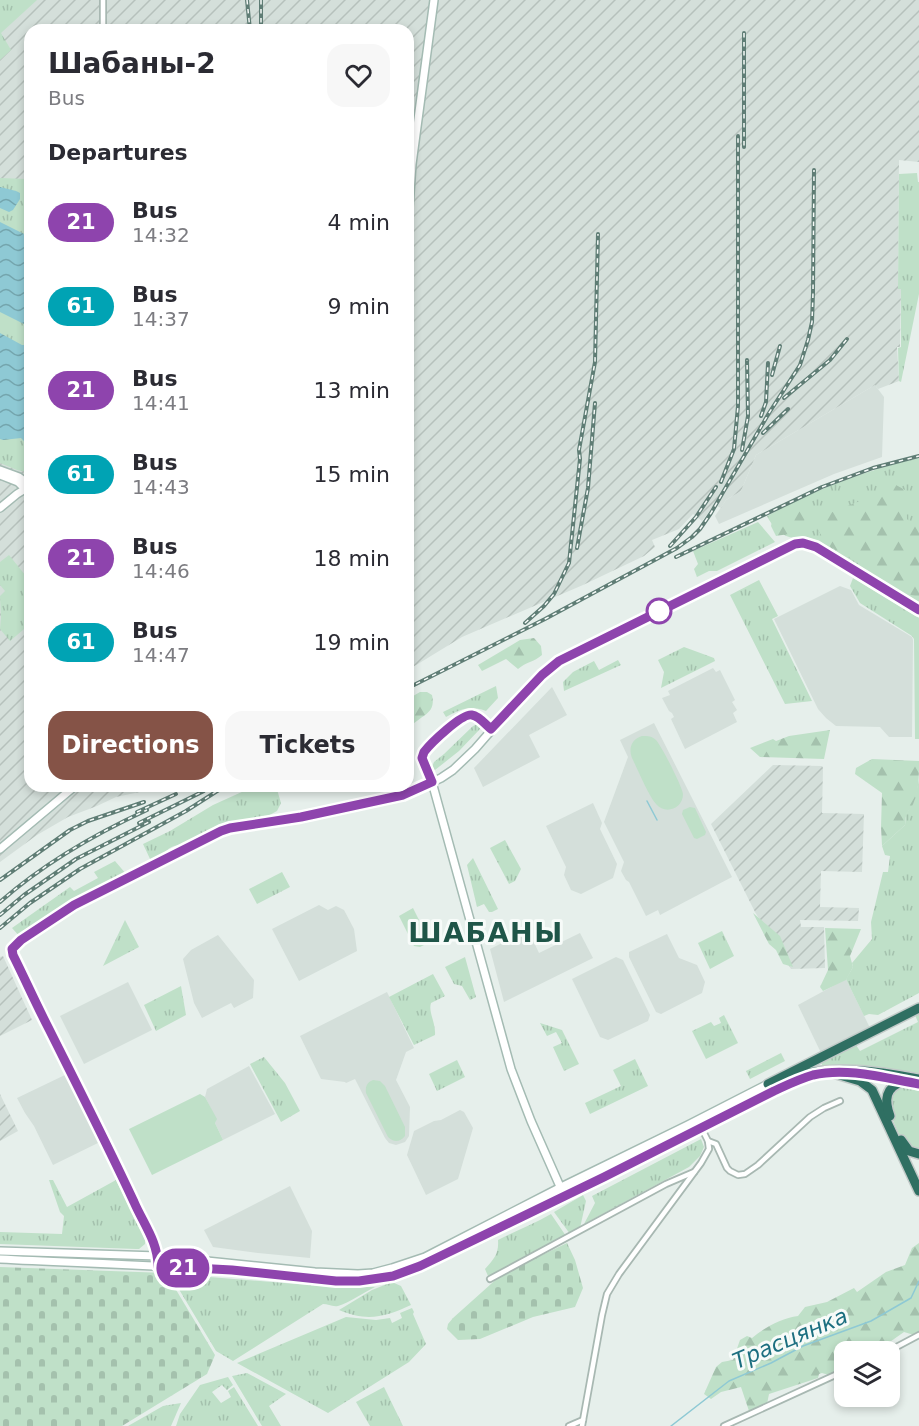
<!DOCTYPE html>
<html lang="en">
<head>
<meta charset="utf-8">
<style>
	:root { --surface:#fff; --page:#f7f7f7; --text:#2b2b33; --muted:#7c7c81; --accent:#855347 }
	body { margin:0; font-family:"DejaVu Sans",sans-serif; background:var(--page); color:var(--text); height:100vh; display:flex; flex-direction:column; font-size:22px; white-space:nowrap }
	* { box-sizing:border-box; margin:0 }
	p { font-size:20px; color:var(--muted) }
	.icon { flex:none; width:33px; height:33px; fill:none; stroke:currentColor; stroke-width:2; stroke-linecap:round; stroke-linejoin:round }
	.map { position:relative; flex:1; overflow:hidden }
	.side { position:absolute; left:24px; top:24px; width:390px; height:768px; display:flex; flex-direction:column; background:var(--surface); border-radius:18px; box-shadow:0 3px 9px #0003 }
	.side>* { flex:none }
	.badge { padding:0 12px; border-radius:20px; font-size:21px; line-height:39px }
	.fabs { position:absolute; left:834px; top:1341px; display:grid; gap:12px }
	.fabs a { display:grid; place-items:center; width:66px; height:66px; border-radius:12px; background:var(--surface); box-shadow:0 3px 9px #0003; font-size:30px }
	.map>.badge { position:absolute; translate:-50% -50%; box-shadow:0 0 0 3px #fff }
	h2 { padding:0 24px; font-size:22px; line-height:54px }
	.round { display:grid; place-items:center; flex:none; width:63px; height:63px; border-radius:18px; background:var(--page) }
	.headline { display:flex; align-items:center; justify-content:space-between; height:102px; padding:0 24px }
	h1 { font-size:28px; font-weight:700; line-height:45px }
	.button { display:flex; gap:12px; margin-top:auto; padding:12px 24px }
	.button a { flex:1; height:69px; border-radius:18px; background:var(--accent); color:#fff; font-size:24px; font-weight:700; line-height:69px; text-align:center }
	.button a+a { background:var(--page); color:var(--text) }
	ul { padding:0; list-style:none }
	li { display:flex; align-items:center; gap:18px; height:84px; padding:0 24px }
	li div { flex:1 }
	li b { display:block; font-size:22px }
	li em { font-style:normal }
	li .badge { min-width:66px; font-weight:700; text-align:center }
	.map>svg:first-child { display:block }
	.built { fill:#d4dfda }
	.industrial { fill:url(#industrial-furrows) }
	.grass { fill:url(#grass-tufts) }
	.forest { fill:url(#forest-firs) }
	.cemetery { fill:url(#cemetery-stones) }
	.pitch { fill:#bfe0c8 }
	.water { fill:url(#water-waves) }
	.lines { fill:none; stroke-linecap:round; stroke-linejoin:round }
	.stream { stroke:#8ec9d4; stroke-width:1.5 }
	.street-casing { stroke:#a8b8b2; stroke-width:8 }
	.secondary-casing { stroke:#a4bbb3; stroke-width:10 }
	.highway-casing { stroke:#c2cac8; stroke-width:12 }
	.street { stroke:#fff; stroke-width:4.5 }
	.secondary { stroke:#fff; stroke-width:7 }
	.highway { stroke:#2f6f62; stroke-width:9 }
	.rail-casing { stroke:#5f7d75; stroke-width:4 }
	.rail { stroke:#f7fbf9; stroke-width:1.5; stroke-dasharray:4.5; stroke-linecap:butt }
	.line-casing { stroke:#fff; stroke-width:14 }
	.line { stroke:#8e44ad; stroke-width:9 }
	.stop-dot { fill:#fff; stroke:#8e44ad; stroke-width:3 }
	.labels { text-anchor:middle; stroke-width:6; stroke-linejoin:round; paint-order:stroke }
	.water-label { font-size:22px; font-style:italic; fill:#1c6f80; stroke:#f7fbf9 }
	.district-label { font-size:27px; font-weight:bold; letter-spacing:1.5px; fill:#1f5548; stroke:#f7fbf9 }
</style>
</head>
<body>
<div class="map">
<svg width="919" height="1426" viewBox="0 0 919 1426">
	<defs>
		<pattern id="industrial-furrows" width="10" height="10" patternUnits="userSpaceOnUse" patternTransform="scale(1.5)"><rect width="10" height="10" fill="#d4dfda"/><path d="M-1 1l2-2M0 10L10 0M9 11l2-2" fill="none" stroke="#b6c1bc"/></pattern>
		<pattern id="grass-tufts" width="24" height="20" patternUnits="userSpaceOnUse" patternTransform="scale(1.5)"><rect width="24" height="20" fill="#bfe0c8"/><path d="M3 7l-1-3M5 7V3M7 7l1-3M15 17l-1-3M17 17v-4M19 17l1-3" fill="none" stroke="#a4c1ad"/></pattern>
		<pattern id="forest-firs" width="22" height="20" patternUnits="userSpaceOnUse" patternTransform="scale(1.5)"><rect width="22" height="20" fill="#bfe0c8"/><path d="M5 1l3.5 6h-7zM16 11l3.5 6h-7z" fill="#a4c1ad"/></pattern>
		<pattern id="cemetery-stones" width="16" height="16" patternUnits="userSpaceOnUse" patternTransform="scale(1.5)"><rect width="16" height="16" fill="#bfe0c8"/><path d="M2 7V4a2 2 0 0 1 4 0v3zM10 15v-3a2 2 0 0 1 4 0v3z" fill="#a4c1ad"/></pattern>
		<pattern id="water-waves" width="16" height="10" patternUnits="userSpaceOnUse" patternTransform="scale(1.5)"><rect width="16" height="10" fill="#8ec9d4"/><path d="M0 5q4-4 8 0t8 0" fill="none" stroke="#74a5ad"/></pattern>
	</defs>
	<rect width="100%" height="100%" fill="#e6efeb"/>
	<g class="built">
		<path d="M875,385L884,397L882,457L834,474L719,524L715,516L726,500L741,491L756,455Z"/>
		<path d="M840,586L851,590L859,605L912,637L913,640L912,737H889L880,727L836,726L826,718L818,709L774,619Z"/>
		<path d="M713,668L716,672L720,670L735,700L732,702L737,710L733,713L737,722L685,749L671,719L674,717L672,713L669,711L662,698L670,695L668,691Z"/>
		<path d="M552,687L567,715L529,735L540,757L483,787L474,768Z"/>
		<path d="M654,723L732,877L660,915L658,910L646,916L629,882L626,880L621,871L624,862L604,822L628,757L620,740Z"/>
		<path d="M593,803L602,823L600,829L617,864L613,878L581,894L571,890L564,875L566,867L546,826Z"/>
		<path d="M319,905L328,910L336,906L344,910L354,929L357,951L299,981L272,929Z"/>
		<path d="M528,930L539,953L580,933L593,958L504,1002L490,949Z"/>
		<path d="M667,934L679,958L697,965L705,982L702,993L661,1014L656,1012L629,957V952Z"/>
		<path d="M218,935L254,980L253,998L234,1008L231,1003L202,1018L194,1003L183,959L191,950Z"/>
		<path d="M616,957L623,960L650,1015L648,1021L608,1040L600,1037L572,979Z"/>
		<path d="M846,979L871,1030L822,1055L798,1005Z"/>
		<path d="M128,982L152,1030L84,1064L60,1016Z"/>
		<path d="M387,992L414,1048L406,1052L396,1080L410,1107L409,1136L405,1142L396,1145L389,1143L385,1138L355,1079L346,1083L345,1082L321,1079L300,1036Z"/>
		<path d="M249,1066L275,1114L223,1140L215,1123L216,1119L205,1097L207,1089Z"/>
		<path d="M67,1074L100,1142L53,1165L34,1126L25,1113L17,1098Z"/>
		<path d="M460,1110L464,1112L473,1128L458,1179L426,1195L407,1155L414,1131L434,1121L441,1120Z"/>
		<path d="M290,1186L312,1231L310,1258L258,1253L213,1247L204,1230Z"/>
	</g>
	<g class="industrial">
		<path d="M0,0H919V162L899,160L898,289H901L900,347H897L899,381L878,389L875,385L756,455L741,491L726,500L721,508L714,505L702,521L693,514L679,529L652,540L655,547L644,556L583,585L462,637L408,670V30H30V786H168L116,797L97,806L68,817L37,835L0,862Z"/>
		<path d="M773,765L822,766L823,768L822,813L864,814L862,872L821,871L820,907L859,908L858,921L800,920L801,927H824L825,968L791,969L755,912L711,824Z"/>
		<path d="M3,956L32,1020L0,1036V957Z"/>
		<path d="M0,1094L18,1131L0,1141Z"/>
	</g>
	<g class="grass">
		<path d="M0,0H37L1,33L11,50L0,60Z"/>
		<path d="M917,173L918,182H919V294L901,382L899,381L898,348L901,347V289H898L899,174Z"/>
		<path d="M0,178L27,179L30,183V473L17,470L0,463Z"/>
		<path d="M919,458V607L828,549L799,537C786,541 772,527 767,516C814,490 866,470 919,458Z"/>
		<path d="M758,522L775,542L717,571H709L697,577L694,569L698,564L693,551Z"/>
		<path d="M9,555L30,581V624L10,641L0,629L1,618L0,596L5,591L0,585V562Z"/>
		<path d="M853,578L919,618V739H915L914,639L912,636L860,603L850,586Z"/>
		<path d="M759,580L778,616L772,619L812,701L785,704L730,595Z"/>
		<path d="M684,647L714,658L715,661L661,688L664,672L658,660Z"/>
		<path d="M618,660L621,665L564,691L563,682L573,672L594,661L599,670Z"/>
		<path d="M496,686L498,698L486,711C468,705 462,709 446,717L443,712Z"/>
		<path d="M478,724L481,727L480,729L459,751L435,770L431,769L434,762L444,754L473,726Z"/>
		<path d="M919,780V993L878,1015L869,1014L864,1016L846,979L853,967L852,963L872,939L871,922L883,872H888L890,856L885,855L882,846L905,825L906,814L914,802Z"/>
		<path d="M255,786H276L281,803L277,811L266,817L223,825L183,845C170,845 169,849 161,856C158,858 154,860 151,861L143,844L170,831L213,805Z"/>
		<path d="M505,840L521,869L515,881L509,884L490,848Z"/>
		<path d="M473,858L498,909L492,912H489L484,904L477,907L467,865Z"/>
		<path d="M115,861L127,875L55,913L21,938L12,928L70,887L74,891L98,878L94,872Z"/>
		<path d="M282,872L290,887L257,904L249,889Z"/>
		<path d="M413,908L430,942L420,947L414,946L399,916Z"/>
		<path d="M125,920L139,947L103,966Z"/>
		<path d="M722,931L734,956L710,969L698,943Z"/>
		<path d="M465,957L476,997L470,1000L462,986L454,984L445,967Z"/>
		<path d="M433,974L445,996L431,1003C428,1012 436,1023 435,1035L414,1045L389,997Z"/>
		<path d="M181,986L186,1015L156,1031L144,1005Z"/>
		<path d="M919,1011V1074L868,1067L846,1066L827,1067L822,1065L821,1060L854,1044L856,1045L860,1051L918,1022L915,1015Z"/>
		<path d="M724,1015L738,1043L706,1059L692,1031L711,1022L714,1026L721,1023L719,1018Z"/>
		<path d="M540,1023L562,1030L579,1064L564,1071L553,1047L562,1043L556,1032L547,1036Z"/>
		<path d="M781,1053L785,1061L750,1079L746,1071Z"/>
		<path d="M264,1057L285,1083L300,1111L281,1122L250,1064Z"/>
		<path d="M635,1059L648,1086L590,1114L585,1103L621,1086L613,1070Z"/>
		<path d="M457,1060L465,1077L437,1091L429,1074Z"/>
		<path d="M907,1087L919,1089V1152C905,1149 896,1130 892,1117C890,1111 891,1103 890,1096L897,1088Z"/>
		<path d="M701,1139L704,1147L700,1156L689,1167L584,1224L595,1203L592,1196Z"/>
		<path d="M49,1180H53L67,1207L116,1180L145,1240V1244L139,1249H136L0,1244V1232L62,1234L64,1216L60,1212Z"/>
		<path d="M583,1195L586,1201L580,1228L570,1234L554,1212Z"/>
		<path d="M551,1214L566,1236L488,1276L485,1269C494,1259 499,1254 498,1240C515,1231 534,1224 551,1214Z"/>
		<path d="M172,1274L333,1287H375C364,1292 349,1303 338,1306C332,1307 328,1304 323,1304L233,1361L216,1351L171,1276Z"/>
		<path d="M392,1282L401,1286L411,1305C385,1317 367,1322 339,1310L372,1290Z"/>
		<path d="M412,1308L414,1312L413,1314L426,1344L409,1362L328,1413L237,1363L346,1317L376,1320L390,1318L392,1323L402,1318L400,1313Z"/>
		<path d="M247,1373L286,1394L269,1406L281,1426H262L232,1376Z"/>
		<path d="M228,1377L233,1385L227,1390L222,1385L212,1392L221,1403L231,1397L228,1391L234,1387L258,1426H176L180,1414L200,1385Z"/>
		<path d="M384,1387L403,1426H370L356,1402Z"/>
		<path d="M181,1403L171,1426H128L163,1406Z"/>
	</g>
	<g class="forest">
		<path d="M896,485L905,490L907,519L910,522L913,523L919,516V597L911,595L826,544L818,530L816,521L820,517L860,501L868,504L877,501Z"/>
		<path d="M792,506H802L810,513L795,533L776,536L771,526L773,517L781,511Z"/>
		<path d="M534,638L541,646L542,655C534,662 526,662 518,669L506,659L482,671L478,665L520,640Z"/>
		<path d="M420,692H427L432,695C437,716 418,715 408,730V699Z"/>
		<path d="M830,730L824,759L760,757L750,748L773,739L776,741L789,736Z"/>
		<path d="M872,759L919,761C919,774 919,790 914,802C909,814 906,808 905,825L882,846L881,827L882,793L855,774L856,768Z"/>
		<path d="M753,913L780,936L793,967L783,964L776,950L769,944Z"/>
		<path d="M825,928L861,929L850,956L853,967L846,980L823,991L820,987L828,970Z"/>
		<path d="M919,1243V1333L914,1335L904,1332L877,1351L844,1352V1369L829,1375L822,1373L819,1374L818,1378L769,1394L767,1404L749,1411L741,1387L721,1392L711,1399L704,1394L716,1367L722,1362L733,1360L740,1340L747,1336L752,1338C764,1328 781,1318 798,1316L805,1307L827,1302L854,1288L857,1292L886,1272L905,1265L912,1248Z"/>
	</g>
	<g class="cemetery">
		<path d="M567,1243L575,1260L583,1288L575,1307L533,1317L480,1339L458,1340L447,1329L448,1324L453,1318L501,1275Z"/>
		<path d="M0,1267L166,1273L215,1355L207,1374L122,1426H0Z"/>
	</g>
	<g class="pitch">
		<path d="M642,736C648,736 652,736 656,740C661,745 683,788 683,794C683,809 665,815 656,804C648,795 638,770 632,758C628,748 632,739 642,736Z"/>
		<path d="M690,807L695,808L706,832L705,835L697,839L694,838L682,814L683,810Z"/>
		<path d="M373,1080L380,1081L385,1086L405,1127V1136C400,1142 394,1143 388,1137L366,1093C365,1087 367,1082 373,1080Z"/>
		<path d="M200,1094L205,1097L217,1119L215,1123L223,1140L152,1175L129,1129Z"/>
	</g>
	<g class="water">
		<path d="M0,187L16,191L20,193V199L13,210L9,212L0,208Z"/>
		<path d="M0,222L30,237V327L0,312Z"/>
		<path d="M0,333L22,345H30V455L25,452L24,441L21,438L3,440L0,439Z"/>
	</g>
	<g class="lines">
		<g class="stream">
			<path d="M647,801L657,820"/>
			<path d="M671,1426L729,1381L771,1363L803,1346L871,1321L911,1298L919,1281"/>
		</g>
		<g class="street-casing">
			<g id="street">
				<path d="M103,30V0"/>
				<path d="M701,1127L708,1141L716,1144L727,1168L730,1171L738,1175L745,1174L758,1165L810,1117L824,1108L840,1101"/>
				<path d="M490,1279L666,1184L694,1172"/>
				<path d="M887,1352L919,1335"/>
				<path d="M569,1426L583,1420"/>
				<path d="M582,1426L602,1315L607,1294L619,1274L701,1163L709,1149L708,1141"/>
				<path d="M724,1426L844,1371"/>
			</g>
		</g>
		<g class="secondary-casing">
			<g id="secondary">
				<path d="M408,222L412,164L434,0"/>
				<path d="M0,470L19,477L30,485"/>
				<path d="M0,475L18,482L25,489"/>
				<path d="M0,508L17,494L30,486"/>
				<path d="M489,730L542,675L559,661L608,636L799,543L816,547L919,610"/>
				<path d="M432,782L511,1069L531,1121L562,1191"/>
				<path d="M0,849L75,786"/>
				<path d="M0,1251L158,1256L315,1272L358,1274L373,1273L392,1268L425,1257L561,1187L688,1125L768,1084"/>
				<path d="M0,1259C77,1263 155,1265 232,1271C285,1275 341,1288 395,1276C403,1273 412,1270 420,1266L604,1177L774,1091"/>
				<path d="M158,1266C158,1241 142,1220 132,1198C106,1141 77,1085 49,1029C36,1004 25,979 13,955L12,949L21,940L74,905L221,831L349,807L403,795L418,789L441,778L453,770L475,749L489,733L491,729"/>
			</g>
		</g>
		<g class="highway-casing">
			<g id="highway">
				<path d="M833,1073L860,1081L872,1090L919,1191"/>
				<path d="M794,1076C835,1065 878,1071 919,1079"/>
				<path d="M768,1084L919,1008"/>
				<path d="M774,1091L805,1078"/>
				<path d="M890,1116C884,1100 885,1087 904,1081"/>
				<path d="M901,1140L909,1151L919,1154"/>
			</g>
		</g>
		<use href="#street" class="street"/>
		<use href="#secondary" class="secondary"/>
		<use href="#highway" class="highway"/>
		<g class="rail-casing">
			<g id="rail">
				<path d="M247,0L250,30"/>
				<path d="M261,0V30"/>
				<path d="M744,33V147"/>
				<path d="M772,375L780,346"/>
				<path d="M784,398L830,360L847,339"/>
				<path d="M761,416L766,402L768,363"/>
				<path d="M763,433L788,409"/>
				<path d="M742,450L748,416L747,360"/>
				<path d="M721,482L734,449L738,406V136"/>
				<path d="M670,546L696,517L716,487"/>
				<path d="M577,548L588,488L595,403"/>
				<path d="M676,557L822,487L873,468L919,456"/>
				<path d="M525,623L544,606L554,594L569,563L580,459L579,450L595,362L598,234"/>
				<path d="M408,688L545,619L677,548L692,537L700,529L711,513L769,413L800,365L808,340L812,322L813,293L814,170"/>
				<path d="M137,812L176,794"/>
				<path d="M139,823L204,791"/>
				<path d="M0,880L70,830L88,821L144,802"/>
				<path d="M0,902C43,864 95,834 147,810"/>
				<path d="M0,915L24,895L76,859L149,822"/>
				<path d="M0,928L30,903L80,869L186,811L225,786"/>
			</g>
		</g>
		<use href="#rail" class="rail"/>
	</g>
	<g class="lines">
		<g class="line-casing">
			<path id="line" d="M919,610L816,547L803,543L795,544L559,661L542,675L491,729C485,724 479,716 472,715C462,713 431,743 424,752L422,758L432,782L403,795L301,817L230,828L221,831L74,905L21,940L12,949L13,955C25,979 36,1004 49,1029C78,1087 107,1144 134,1202C143,1223 158,1242 158,1266L232,1270L336,1281H359L393,1276L420,1266L604,1177L774,1091C787,1085 799,1079 813,1075C847,1067 885,1078 919,1084"/>
		</g>
		<use href="#line" class="line"/>
	</g>
	<circle class="stop-dot" cx="659" cy="611" r="12"/>
	<g class="labels">
		<g class="water-label">
			<text transform="translate(790 1338) rotate(-23)" y="8">Трасцянка</text>
		</g>
		<g class="district-label">
			<text x="486" y="942">ШАБАНЫ</text>
		</g>
	</g>
</svg>
<div class="fabs">
<a><svg class="icon" aria-label="layers" viewBox="0 0 24 24"><path d="M12 4l9 5-9 5-9-5zM3 14l9 5 9-5"/></svg></a>
</div>
<b class="badge" style="left:183px;top:1268px;background:#8e44ad;color:#fff">21</b>
<section class="side">
<div class="headline"><div><h1>Шабаны-2</h1><p>Bus</p></div><a class="round"><svg class="icon" aria-label="heart" viewBox="0 0 24 24"><path d="M12 20l-8-8c-3-5 5-10 8-4 3-6 11-1 8 4z"/></svg></a></div>
<h2>Departures</h2>
<ul>
<li><span class="badge" style="background:#8e44ad;color:#fff">21</span><div><b>Bus</b><p>14:32</p></div><em>4 min</em></li>
<li><span class="badge" style="background:#00a3b4;color:#fff">61</span><div><b>Bus</b><p>14:37</p></div><em>9 min</em></li>
<li><span class="badge" style="background:#8e44ad;color:#fff">21</span><div><b>Bus</b><p>14:41</p></div><em>13 min</em></li>
<li><span class="badge" style="background:#00a3b4;color:#fff">61</span><div><b>Bus</b><p>14:43</p></div><em>15 min</em></li>
<li><span class="badge" style="background:#8e44ad;color:#fff">21</span><div><b>Bus</b><p>14:46</p></div><em>18 min</em></li>
<li><span class="badge" style="background:#00a3b4;color:#fff">61</span><div><b>Bus</b><p>14:47</p></div><em>19 min</em></li>
</ul>
<div class="button"><a>Directions</a><a>Tickets</a></div>
</section>
</div>
</body>
</html>
